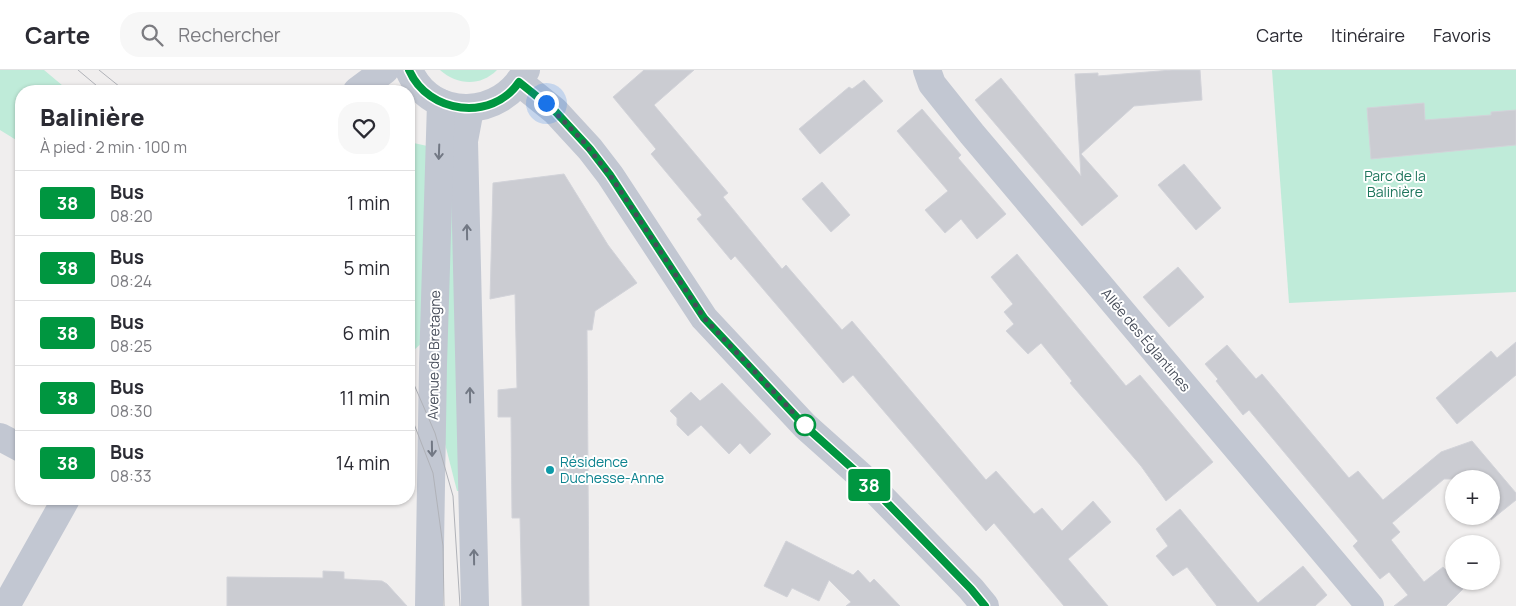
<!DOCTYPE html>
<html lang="fr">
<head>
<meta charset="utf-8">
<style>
	:root { --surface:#fff; --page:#f7f7f7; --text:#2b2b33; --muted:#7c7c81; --line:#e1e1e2 }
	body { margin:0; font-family:Manrope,sans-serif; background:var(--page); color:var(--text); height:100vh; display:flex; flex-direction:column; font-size:19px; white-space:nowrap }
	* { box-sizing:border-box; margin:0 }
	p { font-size:16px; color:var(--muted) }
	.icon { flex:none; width:28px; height:28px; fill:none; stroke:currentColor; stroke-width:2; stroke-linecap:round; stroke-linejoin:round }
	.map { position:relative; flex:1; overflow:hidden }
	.panel { position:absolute; left:15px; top:15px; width:400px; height:420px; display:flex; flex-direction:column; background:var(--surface); border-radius:20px; box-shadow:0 1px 4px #0004 }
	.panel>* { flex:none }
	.badge { padding:0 10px; border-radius:4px; font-size:18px; line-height:32px }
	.controls { position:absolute; left:1445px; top:400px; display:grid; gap:10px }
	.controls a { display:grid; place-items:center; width:55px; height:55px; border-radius:50%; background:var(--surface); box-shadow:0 1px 4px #0004; font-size:25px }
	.you { position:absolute; width:25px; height:25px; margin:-12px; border:4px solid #fff; border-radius:50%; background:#1a73e8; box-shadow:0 0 0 8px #1a73e833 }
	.map>.badge { position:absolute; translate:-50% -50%; box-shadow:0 0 0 2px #fff }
	.round { display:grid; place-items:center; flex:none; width:52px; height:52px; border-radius:20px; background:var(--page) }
	.head { display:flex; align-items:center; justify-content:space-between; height:85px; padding:0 25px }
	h1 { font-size:24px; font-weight:800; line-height:38px }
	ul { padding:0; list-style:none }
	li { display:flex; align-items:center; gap:15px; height:65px; padding:0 25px; border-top:1px solid var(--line) }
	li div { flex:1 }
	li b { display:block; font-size:19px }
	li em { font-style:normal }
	li .badge { min-width:55px; font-weight:700; text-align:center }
	header { display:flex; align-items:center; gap:30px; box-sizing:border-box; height:70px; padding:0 25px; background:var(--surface); border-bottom:1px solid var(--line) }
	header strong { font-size:24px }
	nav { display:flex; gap:28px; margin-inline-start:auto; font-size:18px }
	.search { width:350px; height:45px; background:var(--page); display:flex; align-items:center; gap:12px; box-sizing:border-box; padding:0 18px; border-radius:20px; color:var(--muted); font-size:19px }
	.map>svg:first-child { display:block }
	.green { fill:#bfebd9 }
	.building { fill:#cbccd2; stroke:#d2d3d9 }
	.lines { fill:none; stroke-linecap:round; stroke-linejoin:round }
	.minor { stroke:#c2c7d2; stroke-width:28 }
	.tram { stroke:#b0b2b8; stroke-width:1 }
	.oneway { stroke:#727884 }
	.line-casing { stroke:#fff; stroke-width:11 }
	.line { stroke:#009640; stroke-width:8 }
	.walk { stroke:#474d5a; stroke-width:5; stroke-dasharray:0 9 }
	.stop-dot { fill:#fff; stroke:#009640; stroke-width:2.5 }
	.culture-dot { fill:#0f9aa8; stroke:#fff; stroke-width:2 }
	.labels { text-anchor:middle; stroke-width:4; stroke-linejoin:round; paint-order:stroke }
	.park-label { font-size:14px; fill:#1e755c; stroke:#fff }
	.street-label { font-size:14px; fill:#474d5a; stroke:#fff }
	.culture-label { font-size:14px; fill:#0d838f; stroke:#fff; text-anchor:start }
</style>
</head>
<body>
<header>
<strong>Carte</strong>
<div class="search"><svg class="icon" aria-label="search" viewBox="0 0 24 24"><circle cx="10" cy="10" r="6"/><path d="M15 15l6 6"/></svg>Rechercher</div>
<nav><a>Carte</a><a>Itinéraire</a><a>Favoris</a></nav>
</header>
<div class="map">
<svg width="1516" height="536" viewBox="0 0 1516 536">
	<rect width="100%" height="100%" fill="#f0eeee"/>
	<g class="green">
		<path d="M0,0H44L69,21H21V73L0,60Z"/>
		<path d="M440,0H497C480,17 457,15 440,0Z"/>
		<path d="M1272,0H1516V222L1289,233Z"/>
		<path d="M409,72L432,77L427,268L413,281L409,275Z"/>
		<path d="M447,75L456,76L467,421H457L440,354Z"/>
	</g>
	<g class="building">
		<path d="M644,0H694L654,35L728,123L723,127L782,199L786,195L842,260L852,251L986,410L996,401L1034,444L1042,438L1062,461L1093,431L1111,452L1068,489L1108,536H1064L994,453L986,461L853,305L843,313L735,186L731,190L697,149L702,145L651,84L656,79L613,27Z"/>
		<path d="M1172,0H1200L1202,30L1134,36L1081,84L1118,126L1082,156L975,30L1001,8L1081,106L1075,4L1098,3V6Z"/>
		<path d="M864,10L883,31L820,84L799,59L849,17L852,19Z"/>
		<path d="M1424,33L1425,50L1491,45V42L1516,40V75L1371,89L1367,38Z"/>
		<path d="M922,39L961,85L958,88L1006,144L977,169L961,149L945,163L925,140L948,121L897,61Z"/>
		<path d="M1184,94L1221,138L1196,160L1158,115Z"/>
		<path d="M564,104L608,175L637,213L595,241L592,260H587L589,536H522L520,448H512L511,347H498V320L517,318L515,224L490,229L493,113Z"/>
		<path d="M822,112L850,145L831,162L802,129Z"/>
		<path d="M1017,184L1126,316L1140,305L1213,392L1166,431L1141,396L1070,313L1072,311L1041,273L1028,284L1006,261L1014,254L1004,242L1013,234L991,207Z"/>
		<path d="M1178,197L1204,227L1169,257L1143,227Z"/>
		<path d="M1516,272V305L1457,354L1436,328L1491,281L1497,288Z"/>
		<path d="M1227,275L1256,309L1262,304L1349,408L1358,401L1383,430L1441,382L1472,371L1516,423V430L1491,450V409H1444L1392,453L1400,462L1391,470L1424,512L1443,497L1463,519L1446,536H1394L1408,525L1389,502L1380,509L1353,476L1358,471L1249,340L1243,345L1216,311L1218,309L1205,294Z"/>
		<path d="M722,313L771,364L750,384L740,373L729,384L701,355L688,366L677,355V348L670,341L691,322L700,331Z"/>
		<path d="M1180,439L1258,533L1303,496L1327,525L1315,536H1217L1187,497L1173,506L1156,486L1168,476L1156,459Z"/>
		<path d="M786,471L853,505L858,500L870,513L874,509L900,536H846L851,532L829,510L819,531L792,518L787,527L764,516Z"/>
		<path d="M323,501L344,502V509L382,511L387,514L407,536H227V507L323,508Z"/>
	</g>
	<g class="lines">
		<g class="minor">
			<path d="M409,0C431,52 503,49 526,0"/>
			<path d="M927,0L932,14L972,64L1370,536"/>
			<path d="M519,12L555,41L590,79L610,105L704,248L805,356L861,406L971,519L985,536"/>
			<path d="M357,21L385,0"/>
			<path d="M470,39L464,71L475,536"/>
			<path d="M0,367L21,378"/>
			<path d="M6,536L66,429"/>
			<path d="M429,536L433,295L441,33"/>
		</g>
		<g class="tram">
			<path d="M78,0L103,21"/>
			<path d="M99,0L125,21"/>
			<path d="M409,303L435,363L453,426L460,536"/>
			<path d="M409,341L433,403L443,476L444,536"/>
		</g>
	</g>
	<defs><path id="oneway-shaft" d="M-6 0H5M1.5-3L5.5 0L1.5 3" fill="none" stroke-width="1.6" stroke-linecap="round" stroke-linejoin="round" transform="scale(1.25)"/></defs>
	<g class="oneway">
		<use href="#oneway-shaft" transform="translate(439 82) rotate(92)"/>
		<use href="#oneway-shaft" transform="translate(467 162) rotate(-91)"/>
		<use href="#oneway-shaft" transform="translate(470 325) rotate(-91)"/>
		<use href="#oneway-shaft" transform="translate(432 379) rotate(89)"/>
		<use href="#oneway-shaft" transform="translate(474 487) rotate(-91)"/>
	</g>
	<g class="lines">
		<g class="line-casing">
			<path id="line" d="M409,0C428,44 492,52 519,12L555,41L590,79L610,105L704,248L805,356L861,406L971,519L985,536"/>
		</g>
		<use href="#line" class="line"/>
		<path class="walk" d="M546,33L582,70L610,105L704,248L805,355"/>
	</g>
	<circle class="stop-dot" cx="805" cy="355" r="10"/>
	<circle class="culture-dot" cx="550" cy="400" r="5"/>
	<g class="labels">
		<g class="park-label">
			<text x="1395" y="111">Parc de la<tspan x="1395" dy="16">Balinière</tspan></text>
		</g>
		<g class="street-label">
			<text transform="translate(1146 270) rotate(50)" y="5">Allée des Églantines</text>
			<text transform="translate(434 285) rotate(-89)" y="5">Avenue de Bretagne</text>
		</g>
		<g class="culture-label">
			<text x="560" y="397">Résidence<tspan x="560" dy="16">Duchesse-Anne</tspan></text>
		</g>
	</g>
</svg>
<div class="controls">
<a>+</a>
<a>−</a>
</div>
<div class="you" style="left:546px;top:33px"></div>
<b class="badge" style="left:869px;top:415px;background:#009640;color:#fff">38</b>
<section class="panel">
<div class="head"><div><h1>Balinière</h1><p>À pied · 2 min · 100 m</p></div><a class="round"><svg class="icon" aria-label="heart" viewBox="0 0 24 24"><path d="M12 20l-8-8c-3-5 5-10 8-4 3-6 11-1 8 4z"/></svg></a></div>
<ul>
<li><span class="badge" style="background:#009640;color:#fff">38</span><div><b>Bus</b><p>08:20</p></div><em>1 min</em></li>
<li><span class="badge" style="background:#009640;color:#fff">38</span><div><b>Bus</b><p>08:24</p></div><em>5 min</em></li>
<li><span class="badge" style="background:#009640;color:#fff">38</span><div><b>Bus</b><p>08:25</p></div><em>6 min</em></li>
<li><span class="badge" style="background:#009640;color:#fff">38</span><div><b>Bus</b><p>08:30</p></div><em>11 min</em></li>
<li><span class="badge" style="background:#009640;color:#fff">38</span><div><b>Bus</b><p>08:33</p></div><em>14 min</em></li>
</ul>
</section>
</div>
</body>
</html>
